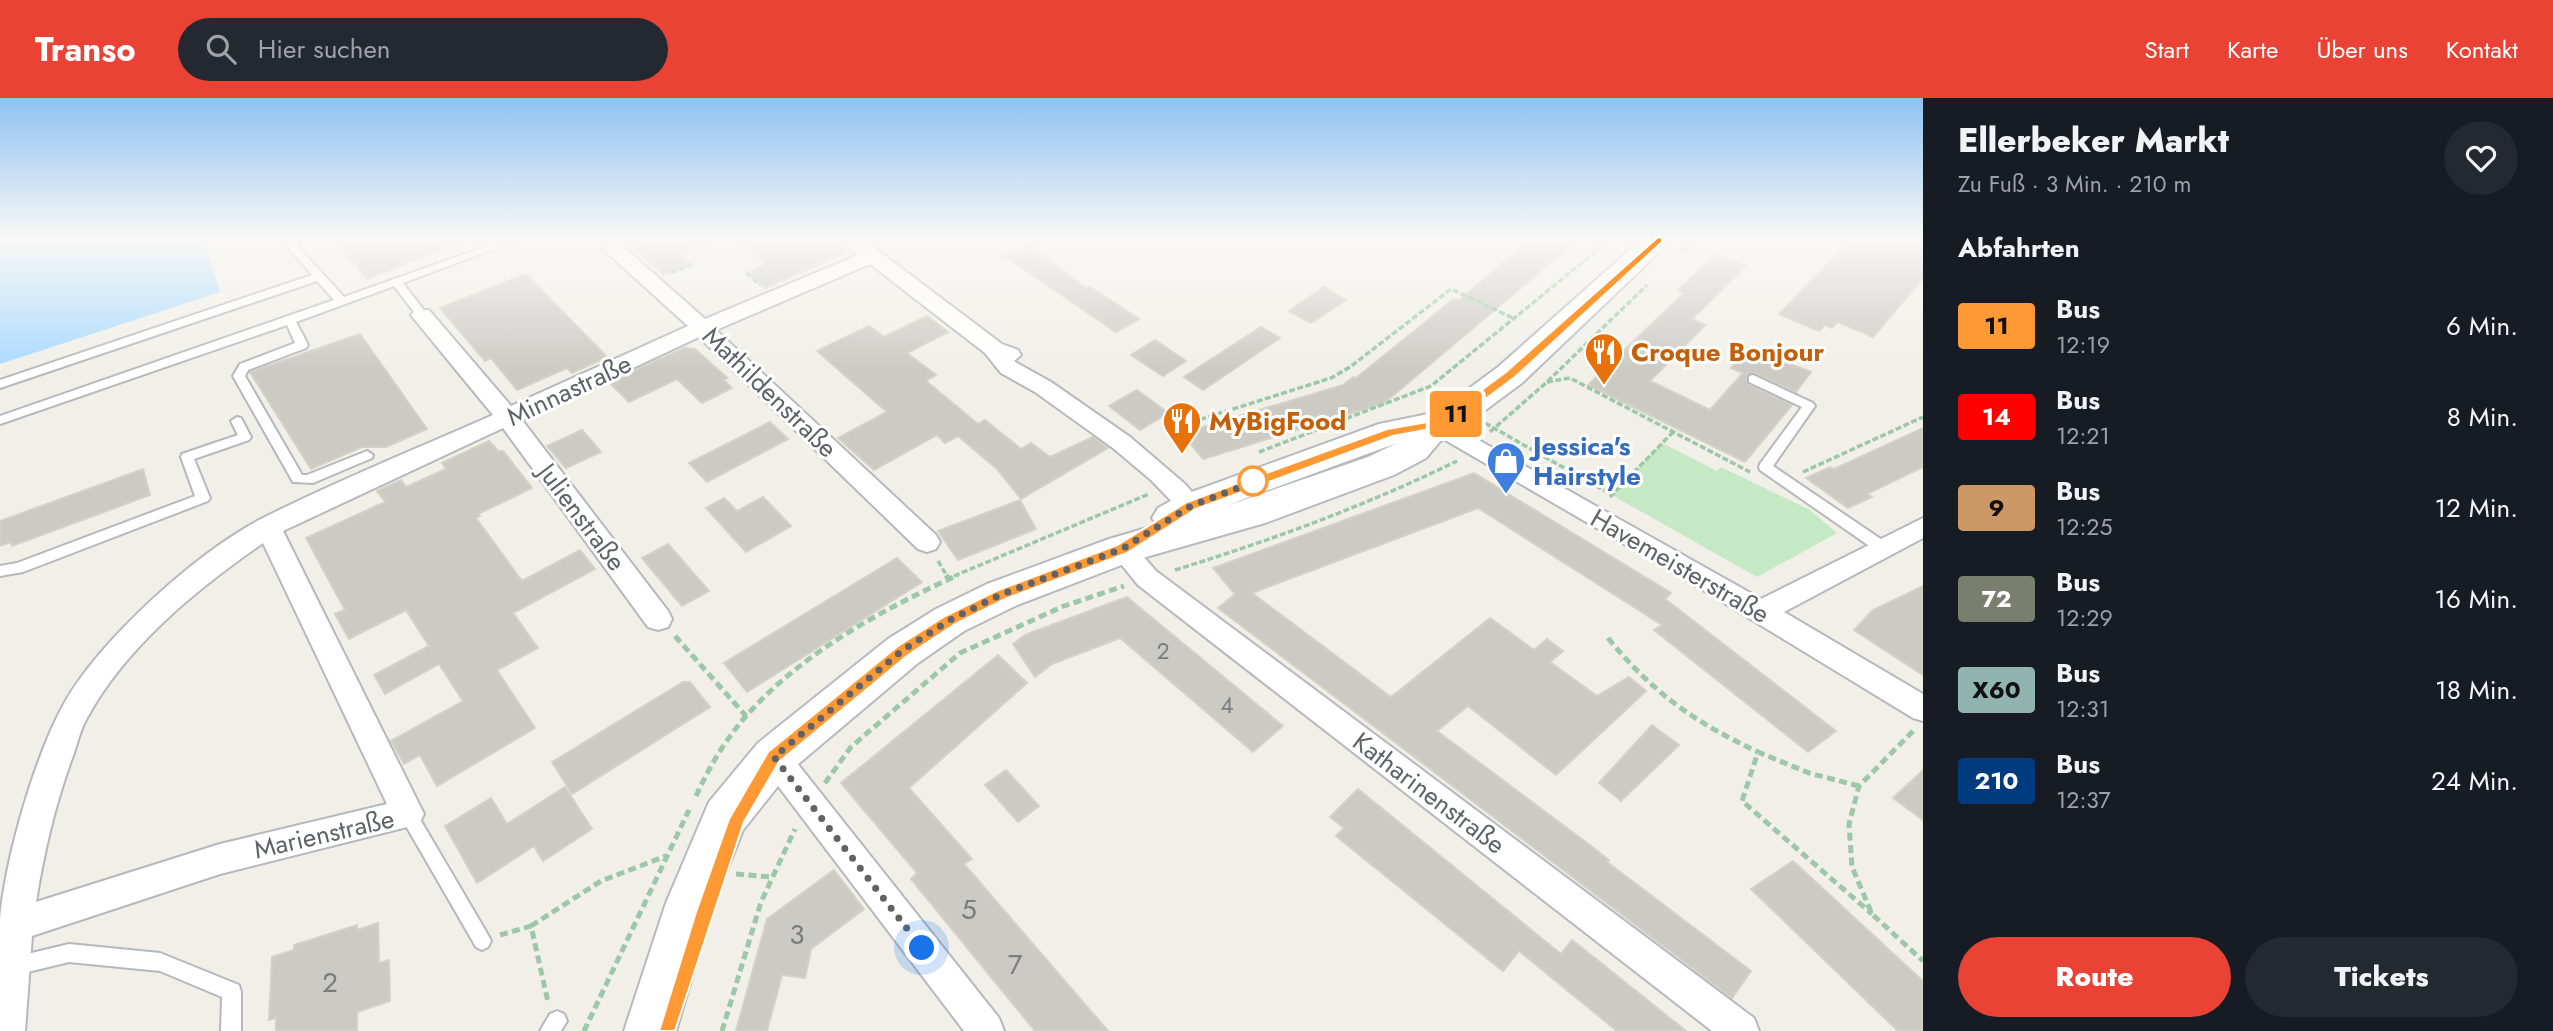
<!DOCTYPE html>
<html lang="de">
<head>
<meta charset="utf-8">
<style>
	:root { --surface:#171b24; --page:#242831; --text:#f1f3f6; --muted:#9ea1a6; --accent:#ea4335 }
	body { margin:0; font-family:Jost,sans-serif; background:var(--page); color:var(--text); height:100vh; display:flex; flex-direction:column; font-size:26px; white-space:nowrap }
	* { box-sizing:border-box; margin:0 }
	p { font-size:23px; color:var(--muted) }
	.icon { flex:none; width:38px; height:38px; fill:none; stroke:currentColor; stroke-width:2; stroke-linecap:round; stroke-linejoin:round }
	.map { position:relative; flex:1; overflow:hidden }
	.details { display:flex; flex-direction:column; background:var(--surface); width:630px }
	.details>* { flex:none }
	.badge { padding:0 14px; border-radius:5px; font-size:24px; line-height:46px }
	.you { position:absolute; width:35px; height:35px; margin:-18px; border:5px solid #fff; border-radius:50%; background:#1a73e8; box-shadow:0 0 0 10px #1a73e833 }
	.map>.badge { position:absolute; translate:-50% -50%; box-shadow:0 0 0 4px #fff }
	h2 { padding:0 35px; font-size:26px; line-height:63px }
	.round { display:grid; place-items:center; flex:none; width:74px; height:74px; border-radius:37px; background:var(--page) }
	.overview { display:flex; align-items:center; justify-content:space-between; height:119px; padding:0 35px }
	h1 { font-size:33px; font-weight:800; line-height:52px }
	.button { display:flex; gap:14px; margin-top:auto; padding:14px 35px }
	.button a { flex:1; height:80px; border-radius:42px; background:var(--accent); color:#fff; font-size:28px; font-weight:800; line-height:80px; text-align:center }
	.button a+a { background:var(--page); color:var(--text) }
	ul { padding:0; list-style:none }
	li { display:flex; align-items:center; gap:21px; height:91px; padding:0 35px }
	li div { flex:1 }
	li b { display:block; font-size:26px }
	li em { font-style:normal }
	li .badge { min-width:77px; font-weight:700; text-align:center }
	header { display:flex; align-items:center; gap:42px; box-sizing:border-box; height:98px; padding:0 35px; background:var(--accent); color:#fff }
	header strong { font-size:33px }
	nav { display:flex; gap:38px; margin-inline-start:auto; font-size:24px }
	.search { width:490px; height:63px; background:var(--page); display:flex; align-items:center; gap:18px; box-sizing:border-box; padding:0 24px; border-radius:38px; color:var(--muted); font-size:26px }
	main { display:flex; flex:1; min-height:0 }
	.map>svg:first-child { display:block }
	.green { fill:#c5e8c5 }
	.water { fill:#aadaff }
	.building { fill:#cccac5; stroke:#d6d1c6; stroke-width:2 }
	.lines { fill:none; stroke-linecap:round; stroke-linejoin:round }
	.lane-casing { stroke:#b5b8bc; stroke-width:4 }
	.street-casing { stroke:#b5b8bc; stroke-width:4 }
	.secondary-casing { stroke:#b6babf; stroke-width:4 }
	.path-far1 { stroke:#9cc7a9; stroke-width:3.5; stroke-dasharray:6 2.5; stroke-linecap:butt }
	.path { stroke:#9cc7a9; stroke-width:5; stroke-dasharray:8 4.5; stroke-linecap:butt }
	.lane { fill:#fff; fill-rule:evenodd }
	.street { fill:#fff; fill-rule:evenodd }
	.secondary { fill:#fff; fill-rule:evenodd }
	.line { fill:#f93; stroke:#fff; stroke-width:2 }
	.walk { stroke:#5f6368; stroke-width:7; stroke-dasharray:0 12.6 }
	.stop-dot { fill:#fff; stroke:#f93; stroke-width:3.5 }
	.labels { text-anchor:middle; stroke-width:6; stroke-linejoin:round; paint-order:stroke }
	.number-label { font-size:23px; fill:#7a7d7f }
	.food-label { font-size:26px; font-weight:bold; fill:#c56008; stroke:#fff; text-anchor:start }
	.street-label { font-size:26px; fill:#5f6368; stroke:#fff }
	.shop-label { font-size:26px; font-weight:bold; fill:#366cbe; stroke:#fff; text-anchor:start }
	.near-number-label { font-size:28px; fill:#7a7d7f }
</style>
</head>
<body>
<header>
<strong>Transo</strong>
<div class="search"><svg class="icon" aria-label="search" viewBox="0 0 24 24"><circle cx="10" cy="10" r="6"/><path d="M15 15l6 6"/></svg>Hier suchen</div>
<nav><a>Start</a><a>Karte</a><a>Über uns</a><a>Kontakt</a></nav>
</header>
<main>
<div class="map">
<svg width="1923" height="933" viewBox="0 0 1923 933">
	<rect width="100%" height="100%" fill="#f1efe8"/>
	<path class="green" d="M1662,345L1717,373L1721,369L1810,412L1837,435L1757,479L1612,397Z"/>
	<path class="water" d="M0,142H204L220,194L0,266Z"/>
	<g class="building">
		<path d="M335,142H464V143L367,181Z"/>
		<path d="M625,142H713L679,156L690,166L664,177Z"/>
		<path d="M737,142H833L848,154L765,190L748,175L767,166Z"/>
		<path d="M1530,142H1578L1384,305L1203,361L1182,335L1343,287L1353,279L1356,280L1454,201L1458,203Z"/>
		<path d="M1851,142H1923V180L1873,239L1838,224L1832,230L1825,227L1819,233L1779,216Z"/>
		<path d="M1030,147L1087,191L1090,189L1139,221L1116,234L1004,158Z"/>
		<path d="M1716,156L1746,168L1692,221L1705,227L1650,283L1710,312L1743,275L1731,270L1747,249L1811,274L1796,294L1754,275L1747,276L1748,286L1792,307L1745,364L1588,287L1684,195L1678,192Z"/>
		<path d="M526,176L607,259L572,275L567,270L517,292L491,260L485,263L440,210Z"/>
		<path d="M1324,189L1346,202L1311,225L1289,213Z"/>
		<path d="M927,218L948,234L907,255L936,277L926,283L978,326L985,322L1021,351L1031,345L1050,359L1093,339L1108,350L1021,401L997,371L958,338L945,345L937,337L874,372L838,340L887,314L817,253L869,228L884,239Z"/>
		<path d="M1261,229L1280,240L1203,292L1184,279Z"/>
		<path d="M360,236L427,331L386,349H362L311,371L250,274Z"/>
		<path d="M1155,242L1186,263L1163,278L1131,257Z"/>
		<path d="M684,250L695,251L727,280L724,282L732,290L702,305L677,281L629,304L609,284Z"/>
		<path d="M1137,292L1168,315L1140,332L1109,308Z"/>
		<path d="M770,324L788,341L707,384L689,365Z"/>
		<path d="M1923,330V369L1867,396L1872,399L1848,410L1806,380L1830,369L1834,371Z"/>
		<path d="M582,332L601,354L566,370L547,348Z"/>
		<path d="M489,343L498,353H503L532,390L478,416L480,418L476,420L522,483L580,452L595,471L513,515L538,550L497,572L535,630L437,688L420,657L404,666L391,643L463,603L439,566L385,596L374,577L429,548L406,512L349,541L335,516L345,512L306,440L385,404L377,393L401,382L406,389L446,371L442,365Z"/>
		<path d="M143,371L150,397L12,448L11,444L0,448V423Z"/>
		<path d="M1474,375L1671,495L1665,501L1836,633L1808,654L1654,532L1662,527L1478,410L1252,495L1391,599L1490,520L1534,552L1547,541L1563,553L1550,564L1597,598L1629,579L1646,593L1556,677L1468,608L1437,633L1591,748L1609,762L1607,764L1751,873L1732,900L1218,510L1235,496L1213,470Z"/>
		<path d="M763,399L791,428L746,454L706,410L724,400L737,413Z"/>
		<path d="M1020,402L1036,431L958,462L938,433Z"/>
		<path d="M668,446L709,493L682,508L642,460Z"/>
		<path d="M897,460L922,484L747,594L724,565Z"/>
		<path d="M1923,488V577L1854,532L1873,512Z"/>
		<path d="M1127,499L1202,561L1283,628L1253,654L1120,540L1052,566L1035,579L1013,546L1025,537Z"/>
		<path d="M998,557L1027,585L909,690L972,761L964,766L1108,933H1035L911,781L917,775L841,685Z"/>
		<path d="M683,584H690L710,609L572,696L552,664Z"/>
		<path d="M1652,627L1679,647L1621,703L1599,685Z"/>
		<path d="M1006,672L1039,708L1018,724L985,687Z"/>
		<path d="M1923,672V722L1893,700Z"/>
		<path d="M565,689L592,731L543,763L534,748L477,785L445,728L491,700L507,726Z"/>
		<path d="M1358,691L1561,856L1572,842L1686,933H1617L1519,853L1503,873L1336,738L1344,730L1330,719Z"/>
		<path d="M1793,763L1923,883V933H1898L1751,791Z"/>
		<path d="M834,772L864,811L811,851L805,880L782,877L767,933H736L767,821Z"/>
		<path d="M378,825L379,865L389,862L390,903L357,914V933H276V920L269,922L272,859L294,852V847L357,827V832Z"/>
	</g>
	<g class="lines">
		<g class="lane-casing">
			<g id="lane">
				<path d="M282,142H292L344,199L504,142H518L403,185L426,215V219H418L394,188L296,224L308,247L306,250L248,272L245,278L302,377H307L367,353L373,357L372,360L313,385L293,384L233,278L240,266L295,245L287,227L0,326V318L334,202L317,183L0,290V282L312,177Z"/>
				<path d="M1753,277L1813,305L1815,308L1773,368L1888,446L1890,450L1888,454H1878L1760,372L1759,369L1760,366L1802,309L1749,284V278Z"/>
				<path d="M237,319L241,320L251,339L249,342L194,361L210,400L208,403L23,474L0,478V468L17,465L195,398L181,359L182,356L238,337L231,323Z"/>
				<path d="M408,708L414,711L488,837L491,843L488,849L482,852L476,849L402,721L400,716L402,711Z"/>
				<path d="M69,846L160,855L239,887L241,894V933H221L222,899L160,873L69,864L11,878L4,876L2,869L4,862L11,860Z"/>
				<path d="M557,913L564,916L567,923L561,933H540L550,916Z"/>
			</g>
		</g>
		<g class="street-casing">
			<g id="street">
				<path d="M611,142L618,144L705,221L858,157L842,142H864L1002,246L1018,252L1021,257L1014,263L1017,265L1051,284L1130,339L1185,386L1204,408L1200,414L1191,417L1182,414L1151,382L1113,350L1035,294L1001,275L985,255L870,166L716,232L936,437L940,444L936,451L927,454L918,451L699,239L522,322L668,513L672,521L668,529L658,532L648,529L503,330L283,433L419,706L424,716L419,726L220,776L32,838L25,933H0C0,896 0,858 0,822C5,761 35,657 65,604C101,541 196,455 261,421C336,383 416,351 493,317L415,222L411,217L415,212H429L511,308L688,228L604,152L601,148ZM263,445L387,706L220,746L36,804C44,753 56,703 74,655C78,643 81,630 87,620C126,548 197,491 263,445Z"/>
				<path d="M1436,318L1761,501L1923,420V440L1784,514L1923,596V623L1913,620L1698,489L1428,332L1424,326L1428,320Z"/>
				<path d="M1122,441L1131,444L1156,473L1754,920L1759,933H1712L1138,487L1109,451L1113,444Z"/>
				<path d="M774,646L785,650L999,920L1004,933H964L763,668L759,659L763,650Z"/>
			</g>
		</g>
		<g class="secondary-casing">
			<path id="secondary" d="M1641,142H1672L1522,285L1476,319L1448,334L1426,360L1394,377L1265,425L1132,463L1015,508L964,533L918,565L790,673L743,732L714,805L676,933H624L666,805L709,704L758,645L888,541L936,511L987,486L1109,441L1157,427L1152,420L1158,410L1178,399L1379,326L1428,316L1452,303L1498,269ZM1397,345L1368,359L1226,408L1244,401Z"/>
		</g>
		<g class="path-far1">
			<path d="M1681,154L1693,142"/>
			<path d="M671,175L693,166"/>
			<path d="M746,175L760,187"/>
			<path d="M1547,284L1570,280L1750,374"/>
			<path d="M1192,324L1331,280L1350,269L1451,191L1515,221"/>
			<path d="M1485,325L1612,397"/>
			<path d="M1490,334L1547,284L1647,187"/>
			<path d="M1259,354L1431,288L1610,142"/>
			<path d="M1803,374L1923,319"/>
			<path d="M1610,399L1674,333"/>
			<path d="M938,463L947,478"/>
			<path d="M1175,472C1272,442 1365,408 1457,363"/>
			<path d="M954,478L1149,396"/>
		</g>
		<g class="path">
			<path d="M946,477L948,480"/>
			<path d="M675,538L746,618"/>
			<path d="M1608,540C1653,595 1694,624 1758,654"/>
			<path d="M1913,633L1859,688L1849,726L1852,769L1872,816L1923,863"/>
			<path d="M825,685L851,649L960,555L1064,508L1124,488"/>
			<path d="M1859,688L1809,675L1758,654L1742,703L1872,816"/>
			<path d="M696,698C708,672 722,647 741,624C796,558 881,512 958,477"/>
			<path d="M736,776L771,779"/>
			<path d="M531,828L601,783L666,758"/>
			<path d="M500,837L531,828L548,904"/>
			<path d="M584,933L689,712"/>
			<path d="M722,933L761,804L795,731"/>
		</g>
		<use href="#lane" class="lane"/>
		<use href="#street" class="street"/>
		<use href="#secondary" class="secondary"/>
	</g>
	<linearGradient id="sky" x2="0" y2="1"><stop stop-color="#8fc3f1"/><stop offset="0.52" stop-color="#f9f8f5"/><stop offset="1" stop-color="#f9f8f5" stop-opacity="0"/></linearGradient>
	<rect width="1923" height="272" fill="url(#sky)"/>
	<path class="line" d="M1658,139L1662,140V144L1515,279L1468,314L1441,329L1393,338L1196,411L1127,455L1005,501L955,526L908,557L779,664L744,724L675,933H659L696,814L729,721L768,654L898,548L945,518L996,493L1117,447L1187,404L1387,331L1433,323L1460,308L1506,274Z"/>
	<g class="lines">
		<path class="walk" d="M922,850L774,659L903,552L950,522L1000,497L1122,451L1191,408L1258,382L1253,383"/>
	</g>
	<defs>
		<g id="restaurant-pin" transform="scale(2.0125)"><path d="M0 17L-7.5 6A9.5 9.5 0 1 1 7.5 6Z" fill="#e8710a" stroke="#fff"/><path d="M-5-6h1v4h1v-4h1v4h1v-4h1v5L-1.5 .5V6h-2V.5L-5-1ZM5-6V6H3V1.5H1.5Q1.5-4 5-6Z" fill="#fff"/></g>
		<g id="shop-pin" transform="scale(2.0125)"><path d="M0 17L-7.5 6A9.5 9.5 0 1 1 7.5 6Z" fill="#3f7fe0" stroke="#fff"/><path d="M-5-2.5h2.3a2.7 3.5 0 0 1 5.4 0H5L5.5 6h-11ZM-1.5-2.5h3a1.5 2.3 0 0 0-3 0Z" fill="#fff"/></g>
	</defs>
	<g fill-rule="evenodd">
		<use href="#restaurant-pin" x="1604" y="254"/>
		<use href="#restaurant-pin" x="1182" y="323"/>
		<use href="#shop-pin" x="1506" y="363"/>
	</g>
	<circle class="stop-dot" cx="1253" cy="383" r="14"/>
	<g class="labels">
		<g class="number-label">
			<text x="1163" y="561">2</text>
			<text x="1227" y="615">4</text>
		</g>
		<g class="food-label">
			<text x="1631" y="263">Croque Bonjour</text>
			<text x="1209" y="332">MyBigFood</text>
		</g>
		<g class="street-label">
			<text transform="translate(569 292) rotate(-25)" y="9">Minnastraße</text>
			<text transform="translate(770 294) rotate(44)" y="9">Mathildenstraße</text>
			<text transform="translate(582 419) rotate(53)" y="9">Julienstraße</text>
			<text transform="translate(1680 468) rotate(30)" y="9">Havemeisterstraße</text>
			<text transform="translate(1429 695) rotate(37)" y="9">Katharinenstraße</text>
			<text transform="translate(324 736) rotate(-13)" y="9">Marienstraße</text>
		</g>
		<g class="shop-label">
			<text x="1533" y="357">Jessica's<tspan x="1533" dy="30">Hairstyle</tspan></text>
		</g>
		<g class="near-number-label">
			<text x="969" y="821">5</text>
			<text x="797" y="846">3</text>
			<text x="1015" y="876">7</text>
			<text x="330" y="894">2</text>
		</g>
	</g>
</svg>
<div class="you" style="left:922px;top:850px"></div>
<b class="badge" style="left:1456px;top:316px;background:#f93;color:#111">11</b>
</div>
<section class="details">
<div class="overview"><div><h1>Ellerbeker Markt</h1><p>Zu Fuß · 3 Min. · 210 m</p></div><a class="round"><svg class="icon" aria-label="heart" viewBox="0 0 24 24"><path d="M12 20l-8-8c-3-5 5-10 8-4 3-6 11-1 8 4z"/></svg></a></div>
<h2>Abfahrten</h2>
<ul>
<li><span class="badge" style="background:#f93;color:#111">11</span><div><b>Bus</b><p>12:19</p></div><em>6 Min.</em></li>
<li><span class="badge" style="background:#f00;color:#fff">14</span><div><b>Bus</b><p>12:21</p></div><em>8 Min.</em></li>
<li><span class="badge" style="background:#c96;color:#111">9</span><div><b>Bus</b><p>12:25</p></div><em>12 Min.</em></li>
<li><span class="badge" style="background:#797e6f;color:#fff">72</span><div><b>Bus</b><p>12:29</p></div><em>16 Min.</em></li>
<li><span class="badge" style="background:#92b4af;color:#111">X60</span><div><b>Bus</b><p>12:31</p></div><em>18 Min.</em></li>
<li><span class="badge" style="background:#003b80;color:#fff">210</span><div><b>Bus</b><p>12:37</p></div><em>24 Min.</em></li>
</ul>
<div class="button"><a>Route</a><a>Tickets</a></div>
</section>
</main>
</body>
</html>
